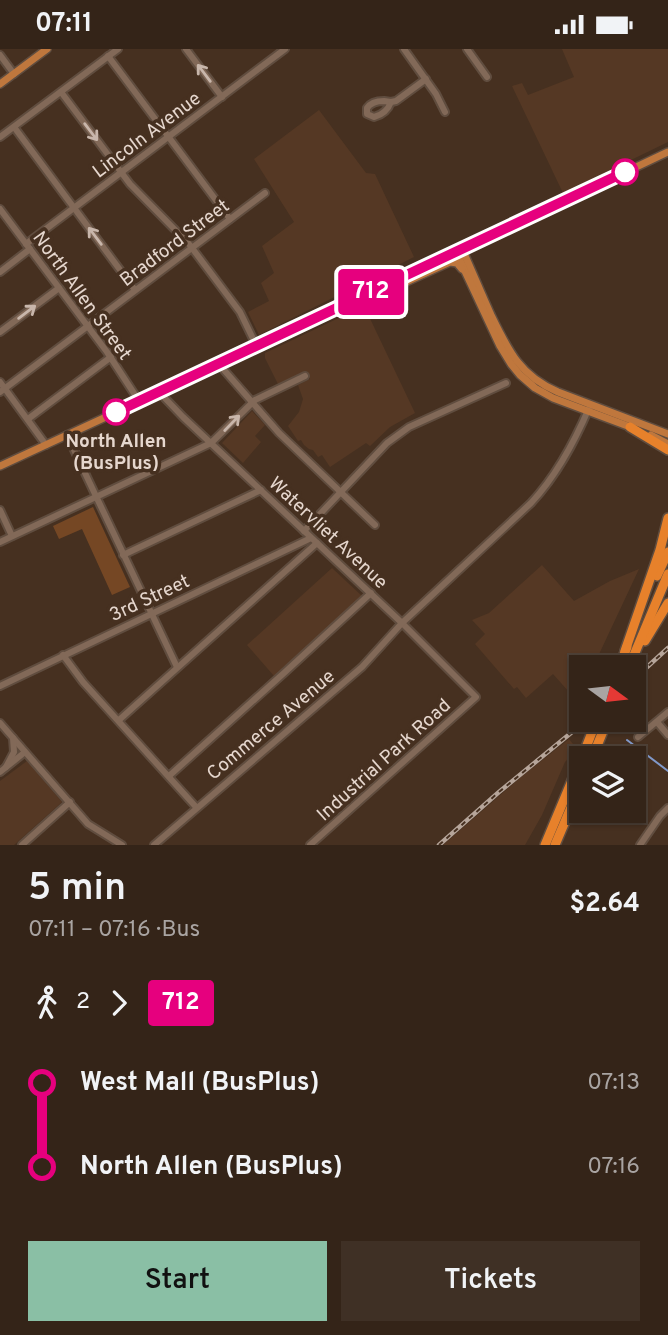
<!DOCTYPE html>
<html lang="en">
<head>
<meta charset="utf-8">
<style>
	:root { --surface:#342418; --page:#3f3025; --text:#f1f3f6; --muted:#a9a4a2; --line:#4e4137; --accent:#8abfa5 }
	body { margin:0; font-family:Overpass,sans-serif; background:var(--page); color:var(--text); height:100vh; display:flex; flex-direction:column; font-size:26px; white-space:nowrap }
	* { box-sizing:border-box; margin:0 }
	p { font-size:23px; color:var(--muted) }
	.icon { flex:none; width:38px; height:38px; fill:none; stroke:currentColor; stroke-width:2; stroke-linecap:round; stroke-linejoin:round }
	.map { position:relative; height:796px; overflow:hidden }
	.drawer { display:flex; flex-direction:column; background:var(--surface); flex:1 }
	.drawer>* { flex:none }
	.badge { padding:0 14px; border-radius:5px; font-size:24px; line-height:46px }
	.needle { width:46px; rotate:105deg }
	.tools { position:absolute; left:569px; top:606px; display:grid; gap:14px }
	.tools a { display:grid; place-items:center; width:77px; height:77px; border-radius:0px; background:var(--surface); box-shadow:0 2px 5px #0004,0 0 0 2px var(--line); font-size:35px }
	.map>.badge { position:absolute; translate:-50% -50%; box-shadow:0 0 0 4px #fff }
	.legs { display:flex; align-items:center; gap:10px; height:77px; padding:0 28px; font-size:23px }
	.legs p { margin-inline-start:auto }
	.headline { display:flex; align-items:center; justify-content:space-between; height:119px; padding:0 28px }
	h1 { font-size:38px; font-weight:600; line-height:52px }
	.action { display:flex; gap:14px; margin-top:auto; padding:14px 28px }
	.action a { flex:1; height:80px; border-radius:0px; background:var(--accent); color:#111; font-size:28px; font-weight:600; line-height:80px; text-align:center }
	.action a+a { background:var(--page); color:var(--text) }
	ul { padding:0 28px; list-style:none }
	li { display:flex; align-items:center; gap:24px; height:84px; font-size:26px }
	li i { display:grid; place-items:center; width:10px; height:100%; margin:0 9px; background:currentColor }
	li i::after { content:''; width:18px; height:18px; margin:-9px; border:5px solid; border-radius:50%; background:var(--surface) }
	li p { margin-inline-start:auto }
	li:first-child i { background:linear-gradient(#0000 50%,currentColor 0) }
	li:last-child i { background:linear-gradient(currentColor 50%,#0000 0) }
	.status { display:flex; justify-content:space-between; align-items:center; height:49px; padding:0 35px; background:var(--surface); direction:ltr }
	.status svg { height:19px; fill:currentColor }
	.map>svg:first-child { display:block }
	.built { fill:#553824 }
	.green { fill:#754724 }
	.lines { fill:none; stroke-linecap:round; stroke-linejoin:round }
	.stream { stroke:#8199ca; stroke-width:2 }
	.minor-casing { stroke:#604d3f; stroke-width:10 }
	.major-casing { stroke:#604d3f; stroke-width:10 }
	.highway-casing { stroke:#604d3f; stroke-width:12 }
	.minor { stroke:#826958; stroke-width:6 }
	.major { stroke:#bf773d; stroke-width:7 }
	.highway { stroke:#e7812b; stroke-width:9 }
	.rail-casing { stroke:#b6a59a; stroke-width:4.5 }
	.rail { stroke:#463020; stroke-width:2; stroke-dasharray:5; stroke-linecap:butt }
	.oneway { stroke:#c8b6ab }
	.line-1-casing { stroke:#fff; stroke-width:16 }
	.line-1 { stroke:#e6007e; stroke-width:10 }
	.stop-1-dot { fill:#fff; stroke:#e6007e; stroke-width:3.5 }
	.labels { text-anchor:middle; stroke-width:7; stroke-linejoin:round; paint-order:stroke }
	.street-label { font-size:19px; fill:#e6d7ce; stroke:#463020 }
	.stop-label { font-size:19px; font-weight:bold; fill:#e6d7ce; stroke:#463020 }
</style>
</head>
<body>
<div class="status"><b>07:11</b><svg viewBox="0 0 49 12"><path d="M0 12V9h3v3zM5 12V6h3v6zM10 12V3h3v9zM15 12V0h3v12zM26 1h20v11H26zM47 4h2v5h-2z"/></svg></div>
<div class="map">
<svg width="668" height="796" viewBox="0 0 668 796">
	<rect width="100%" height="100%" fill="#463020"/>
	<g class="built">
		<path d="M562,0H668V93L563,144L512,37L522,34L528,46L574,28Z"/>
		<path d="M319,61L366,124L375,125L414,208L259,286L248,263L269,252L261,234L274,224L262,197L294,173L254,110Z"/>
		<path d="M364,257L415,364L390,378L370,397L366,394L330,418L322,406L318,408L313,401L309,400L304,396L301,391L298,392L288,377L299,363L303,350L298,336L310,330V326L306,322L278,335L265,309V304Z"/>
		<path d="M252,362L265,376L255,387L261,393L243,414L222,394Z"/>
		<path d="M542,516L574,552L610,532L639,520L593,618H581V644L577,652L553,625L526,649L517,638L514,640L475,595L485,585L472,571L489,564Z"/>
		<path d="M332,519L362,547L274,627L247,596Z"/>
		<path d="M569,690L577,700L565,713L542,766L525,796H443L522,727Z"/>
		<path d="M27,712L62,753L14,796H0V732Z"/>
	</g>
	<path class="green" d="M93,458L130,538L112,546L82,480L59,490L53,477Z"/>
	<g class="lines">
		<path class="stream" d="M627,691L668,722"/>
		<g class="minor-casing">
			<g id="minor">
				<path d="M186,0L222,48"/>
				<path d="M404,0L436,45L445,63"/>
				<path d="M467,0L487,28"/>
				<path d="M0,6L14,25"/>
				<path d="M108,7L230,170"/>
				<path d="M61,43L130,135L189,195L240,263L257,298"/>
				<path d="M384,52L391,53C388,61 382,66 374,68L367,65V59C371,53 377,52 384,52Z"/>
				<path d="M391,53L396,52L426,30"/>
				<path d="M14,78L135,241"/>
				<path d="M0,88L118,0"/>
				<path d="M0,160L107,303L139,352"/>
				<path d="M26,195L285,0"/>
				<path d="M0,223L30,200"/>
				<path d="M0,283L59,239"/>
				<path d="M220,314L224,321L279,384L375,476"/>
				<path d="M0,333L46,396"/>
				<path d="M0,343L265,144"/>
				<path d="M159,343L183,368L402,574L476,648L310,796"/>
				<path d="M28,370L111,308"/>
				<path d="M67,386L177,618"/>
				<path d="M0,461L12,487"/>
				<path d="M304,482L387,394L409,378L506,334"/>
				<path d="M0,493L211,394L255,351L305,327"/>
				<path d="M123,506L261,441"/>
				<path d="M63,606L83,633L196,758"/>
				<path d="M0,637L311,489"/>
				<path d="M119,671L317,494"/>
				<path d="M657,673L668,686"/>
				<path d="M0,674L88,775L122,796"/>
				<path d="M638,688L668,663"/>
				<path d="M6,718L14,703L13,689"/>
				<path d="M0,723L25,703"/>
				<path d="M169,727L284,624L371,544"/>
				<path d="M22,796L70,753"/>
				<path d="M154,796L362,618L402,574L531,454C557,426 574,394 589,359"/>
				<path d="M640,796L660,767L668,759"/>
			</g>
		</g>
		<g class="major-casing">
			<g id="major">
				<path d="M0,35L47,0"/>
				<path d="M462,200C472,222 481,244 491,266C508,301 520,327 558,343L668,385"/>
				<path d="M456,203L500,297L511,315L520,326L535,339L553,349L633,379"/>
				<path d="M388,235L395,238L450,213L457,214L462,220"/>
				<path d="M651,386L668,395"/>
				<path d="M0,417L257,298L668,103"/>
			</g>
		</g>
		<g class="highway-casing">
			<g id="highway">
				<path d="M630,378L668,401"/>
				<path d="M657,527L668,503"/>
				<path d="M645,592L668,554"/>
				<path d="M625,602L660,501L668,469"/>
				<path d="M619,618L627,598"/>
				<path d="M629,618L668,525"/>
				<path d="M582,709L597,670"/>
				<path d="M592,709L608,670"/>
				<path d="M545,796L581,710"/>
				<path d="M555,796L581,735"/>
			</g>
		</g>
		<use href="#minor" class="minor"/>
		<use href="#major" class="major"/>
		<use href="#highway" class="highway"/>
		<g class="rail-casing">
			<g id="rail">
				<path d="M634,630L668,599"/>
				<path d="M439,796L499,743L588,670"/>
			</g>
		</g>
		<use href="#rail" class="rail"/>
	</g>
	<defs><path id="oneway-shaft" d="M-6 0H5M1.5-3L5.5 0L1.5 3" fill="none" stroke-width="1.6" stroke-linecap="round" stroke-linejoin="round" transform="scale(1.75)"/></defs>
	<g class="oneway">
		<use href="#oneway-shaft" transform="translate(204 24) rotate(-127)"/>
		<use href="#oneway-shaft" transform="translate(91 83) rotate(53)"/>
		<use href="#oneway-shaft" transform="translate(95 187) rotate(-127)"/>
		<use href="#oneway-shaft" transform="translate(27 263) rotate(-37)"/>
		<use href="#oneway-shaft" transform="translate(232 374) rotate(-46)"/>
	</g>
	<g class="lines">
		<g class="line-1-casing">
			<path id="line-1" d="M116,363L625,123"/>
		</g>
		<use href="#line-1" class="line-1"/>
	</g>
	<g class="stop-1-dot">
		<circle cx="625" cy="123" r="12"/>
		<circle cx="116" cy="363" r="12"/>
	</g>
	<g class="labels">
		<g class="street-label">
			<text transform="translate(146 85) rotate(-37)" y="7">Lincoln Avenue</text>
			<text transform="translate(174 193) rotate(-37)" y="7">Bradford Street</text>
			<text transform="translate(83 246) rotate(54)" y="7">North Allen Street</text>
			<text transform="translate(329 483) rotate(43)" y="7">Watervliet Avenue</text>
			<text transform="translate(149 548) rotate(-25)" y="7">3rd Street</text>
			<text transform="translate(270 675) rotate(-40)" y="7">Commerce Avenue</text>
			<text transform="translate(383 710) rotate(-42)" y="7">Industrial Park Road</text>
		</g>
		<g class="stop-label">
			<text x="116" y="398">North Allen<tspan x="116" dy="22">(BusPlus)</tspan></text>
		</g>
	</g>
</svg>
<div class="tools">
<a><svg class="needle" viewBox="-14 -14 28 28"><path d="M0-13l5 13h-10z" fill="#e53935"/><path d="M0 13l5-13h-10z" fill="#a9a4a2"/></svg></a>
<a><svg class="icon" aria-label="layers" viewBox="0 0 24 24"><path d="M12 4l9 5-9 5-9-5zM3 14l9 5 9-5"/></svg></a>
</div>
<b class="badge" style="left:371px;top:243px;background:#e6007e;color:#fff">712</b>
</div>
<section class="drawer">
<div class="headline"><div><h1>5 min</h1><p>07:11 – 07:16 · Bus</p></div><b>$2.64</b></div>
<div class="legs"><svg class="icon" aria-label="walk" viewBox="0 0 24 24"><circle cx="13" cy="4" r="2"/><path d="M13 8l-2 6 4 7M11 14l-3 7M7 12l3-4h3l4 4"/></svg>2<svg class="icon" aria-label="forward" viewBox="0 0 24 24"><path d="M9 5l7 7-7 7"/></svg><b class="badge" style="background:#e6007e;color:#fff">712</b></div>
<ul>
<li><i style="color:#e6007e"></i><b>West Mall (BusPlus)</b><p>07:13</p></li>
<li><i style="color:#e6007e"></i><b>North Allen (BusPlus)</b><p>07:16</p></li>
</ul>
<div class="action"><a>Start</a><a>Tickets</a></div>
</section>
</body>
</html>
